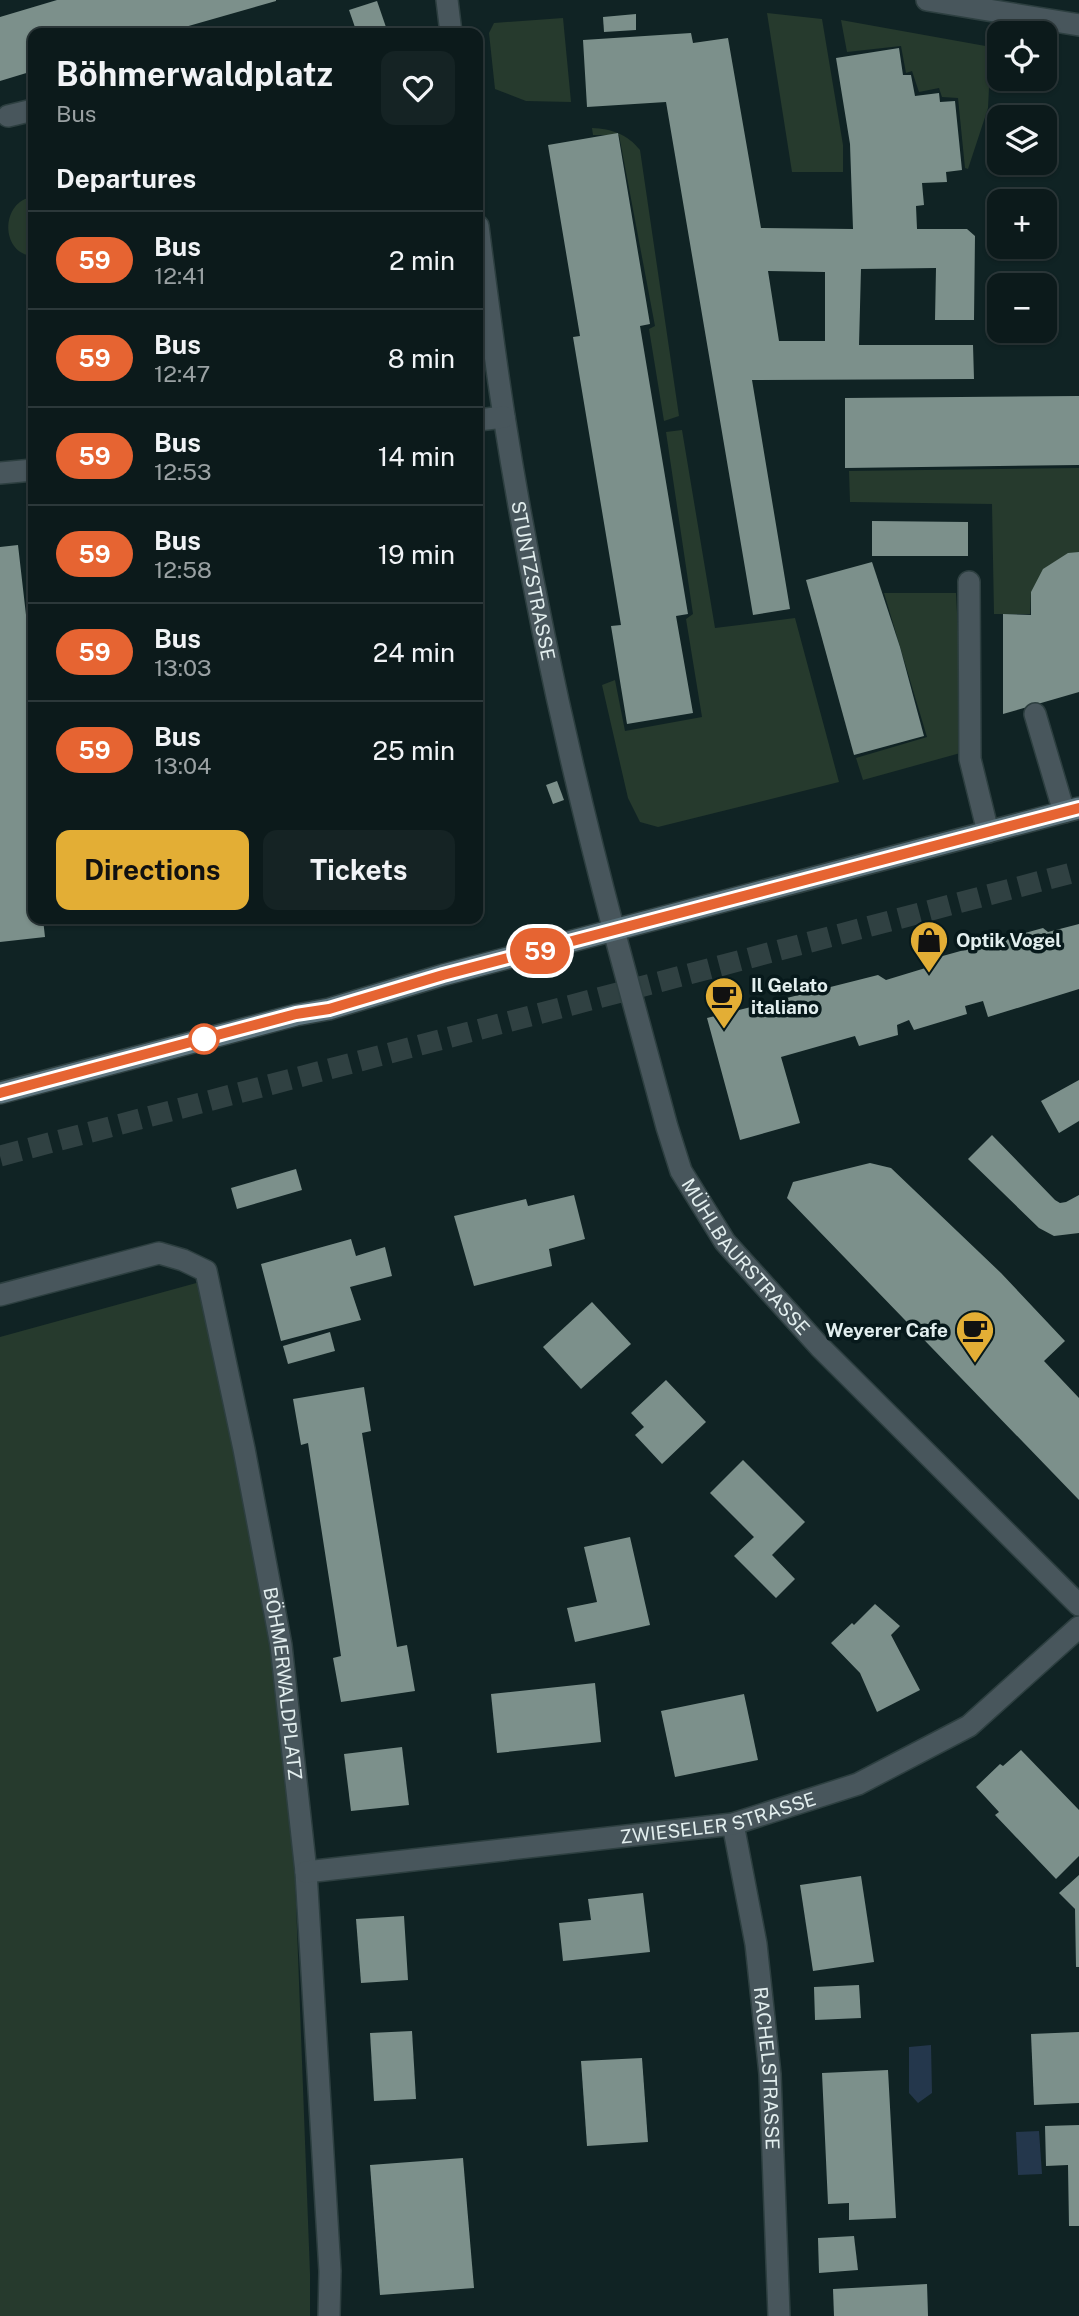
<!DOCTYPE html>
<html lang="en">
<head>
<meta charset="utf-8">
<style>
	:root { --surface:#0c1a1b; --page:#152324; --text:#f1f3f6; --muted:#9aa1a3; --line:#2c383a; --accent:#e3ae35 }
	body { margin:0; font-family:"Public Sans",sans-serif; background:var(--page); color:var(--text); height:100vh; display:flex; flex-direction:column; font-size:26px; white-space:nowrap }
	* { box-sizing:border-box; margin:0 }
	p { font-size:23px; color:var(--muted) }
	.icon { flex:none; width:38px; height:38px; fill:none; stroke:currentColor; stroke-width:2; stroke-linecap:round; stroke-linejoin:round }
	.map { position:relative; flex:1; overflow:hidden }
	.side { position:absolute; left:28px; top:28px; width:455px; height:896px; display:flex; flex-direction:column; background:var(--surface); border-radius:14px; box-shadow:0 2px 5px #0004,0 0 0 2px var(--line) }
	.side>* { flex:none }
	.badge { padding:0 14px; border-radius:23px; font-size:24px; line-height:46px }
	.buttons { position:absolute; left:987px; top:21px; display:grid; gap:14px }
	.buttons a { display:grid; place-items:center; width:70px; height:70px; border-radius:14px; background:var(--surface); box-shadow:0 2px 5px #0004,0 0 0 2px var(--line); font-size:35px }
	.map>.badge { position:absolute; translate:-50% -50%; box-shadow:0 0 0 4px #fff }
	h2 { padding:0 28px; font-size:26px; line-height:63px }
	.round { display:grid; place-items:center; flex:none; width:74px; height:74px; border-radius:14px; background:var(--page) }
	.summary { display:flex; align-items:center; justify-content:space-between; height:119px; padding:0 28px }
	h1 { font-size:33px; font-weight:700; line-height:52px }
	.primary-button { display:flex; gap:14px; margin-top:auto; padding:14px 28px }
	.primary-button a { flex:1; height:80px; border-radius:14px; background:var(--accent); color:#111; font-size:28px; font-weight:700; line-height:80px; text-align:center }
	.primary-button a+a { background:var(--page); color:var(--text) }
	ul { padding:0; list-style:none }
	li { display:flex; align-items:center; gap:21px; height:98px; padding:0 28px; border-top:2px solid var(--line) }
	li div { flex:1 }
	li b { display:block; font-size:26px }
	li em { font-style:normal }
	li .badge { min-width:77px; font-weight:700; text-align:center }
	.map>svg:first-child { display:block }
	.green { fill:#263a2d }
	.water { fill:#24374c }
	.building { fill:#7c908b; fill-rule:evenodd }
	.lines { fill:none; stroke-linecap:round; stroke-linejoin:round }
	.trunk-tunnel { stroke:#304142; stroke-width:21; stroke-dasharray:21 10; stroke-linecap:butt }
	.service-casing { stroke:#2d3f40; stroke-width:24 }
	.minor-casing { stroke:#2d3f40; stroke-width:24 }
	.tertiary-casing { stroke:#2d3f40; stroke-width:24 }
	.secondary-casing { stroke:#2d3f40; stroke-width:24 }
	.service { stroke:#48565c; stroke-width:21 }
	.minor { stroke:#48565c; stroke-width:21 }
	.tertiary { stroke:#48565c; stroke-width:21 }
	.secondary { stroke:#5e757f; stroke-width:21 }
	.line-casing { stroke:#fff; stroke-width:16 }
	.line { stroke:#e66432; stroke-width:10 }
	.stop-dot { fill:#fff; stroke:#e66432; stroke-width:3.5 }
	.labels { text-anchor:middle; stroke-width:7; stroke-linejoin:round; paint-order:stroke }
	.street-label { font-size:19px; fill:#e2eeee; stroke:#07191b }
	.poi-label { font-size:19px; font-weight:bold; fill:#e2eeee; stroke:#07191b; text-anchor:start }
</style>
</head>
<body>
<div class="map">
<svg width="1079" height="2316" viewBox="0 0 1079 2316">
	<rect width="100%" height="100%" fill="#102324"/>
	<g class="green">
		<path d="M767,13L822,19L843,145V172H792Z"/>
		<path d="M563,18L571,102L526,101L495,89L489,33L494,23Z"/>
		<path d="M841,20L991,47L988,108L968,169L965,168L958,98L942,97L939,88L919,92L912,71L906,73L901,46L847,52Z"/>
		<path d="M592,128C612,129 627,134 640,150L679,416L664,421L649,329L655,326L619,135H593Z"/>
		<path d="M33,197V256C0,254 0,201 33,197Z"/>
		<path d="M682,430L715,628L795,618L839,782L658,827L640,822L628,798L602,685L615,680L625,731L702,717L686,619L693,614L666,432Z"/>
		<path d="M1079,468V552L1031,592L1030,614H994L992,504L850,502L849,471Z"/>
		<path d="M884,593H956L964,752L863,780L856,758L927,737Z"/>
		<path d="M200,1282L268,1624L295,1876L310,2274V2316H0V1337Z"/>
	</g>
	<g class="water">
		<path d="M931,2045L932,2093L918,2103L909,2093V2047Z"/>
		<path d="M1039,2131L1042,2174L1018,2175L1016,2132Z"/>
	</g>
	<g class="building">
		<path d="M57,0H276V1L164,33H33V71L0,81V17Z"/>
		<path d="M377,1L388,33H357L349,10Z"/>
		<path d="M636,14V30L604,32L603,17Z"/>
		<path d="M691,33L693,43L728,38L761,228L853,229L850,144L836,58L899,48L903,75H911L915,96L939,93L940,102L955,101L962,170L946,172L947,182L922,183L924,205L916,206L917,229H967L975,236L974,320H935L936,268L861,269L859,345H973L974,379L752,380L790,609L753,615L666,102L587,107L583,40ZM768,271L825,272V341H779Z"/>
		<path d="M618,133L650,324L640,326L688,614L676,616L693,713L627,724L611,626L621,625L573,337L580,336L548,145Z"/>
		<path d="M33,302V327H32L26,304Z"/>
		<path d="M1079,396V465L845,468V398Z"/>
		<path d="M872,521L968,522V556H872Z"/>
		<path d="M18,545L33,676V919H43L45,937L0,942V547Z"/>
		<path d="M1079,552V692L1003,714V614L1031,615V592L1043,569L1068,553Z"/>
		<path d="M872,562L900,647L924,736L854,755L806,580Z"/>
		<path d="M478,722L484,749L478,750Z"/>
		<path d="M557,781L564,800L553,804L546,785Z"/>
		<path d="M1079,924V989L988,1017L983,1001L965,1006L967,1014L914,1030L909,1020L897,1025L898,1035L859,1046L855,1036L781,1057L800,1123L740,1140L707,1018L878,975L886,980L932,966L939,957L1043,928L1048,932Z"/>
		<path d="M1079,1080V1121L1059,1133L1041,1101Z"/>
		<path d="M992,1135L1055,1200L1060,1203L1066,1202L1079,1195V1233L1054,1236L1039,1228L968,1159Z"/>
		<path d="M870,1163L891,1168L1001,1273L1065,1341L1044,1361L1079,1398V1500L787,1198L793,1182Z"/>
		<path d="M296,1169L302,1190L237,1209L231,1188Z"/>
		<path d="M574,1195L585,1239L549,1249L552,1266L474,1286L454,1216L526,1199L528,1206Z"/>
		<path d="M351,1239L356,1256L385,1247L392,1276L350,1287L361,1320L281,1341L261,1264Z"/>
		<path d="M592,1302L631,1344L581,1389L543,1347Z"/>
		<path d="M330,1332L335,1351L288,1364L283,1346Z"/>
		<path d="M666,1380L706,1422L662,1464L635,1435L644,1427L631,1413Z"/>
		<path d="M364,1387L371,1431L362,1433L397,1647L407,1645L415,1691L341,1702L333,1658L341,1656L308,1443L301,1445L293,1399Z"/>
		<path d="M743,1460L805,1522L772,1555L795,1579L776,1598L734,1556L754,1537L710,1493Z"/>
		<path d="M630,1537L650,1625L575,1642L567,1608L597,1602L584,1547Z"/>
		<path d="M875,1604L900,1626L891,1635L920,1690L877,1712L860,1673L831,1643L852,1623L854,1625Z"/>
		<path d="M595,1683L601,1742L497,1753L491,1694Z"/>
		<path d="M744,1694L758,1760L675,1777L661,1711Z"/>
		<path d="M402,1747L409,1805L351,1811L344,1754Z"/>
		<path d="M1021,1750L1079,1810V1856L1056,1879L995,1815L999,1812L976,1787L1000,1764L1003,1766Z"/>
		<path d="M1079,1875V1967H1076L1075,1909L1059,1893Z"/>
		<path d="M861,1876L874,1962L813,1971L800,1885Z"/>
		<path d="M643,1893L650,1952L563,1961L559,1923L591,1920L588,1899Z"/>
		<path d="M404,1916L408,1980L361,1983L356,1919Z"/>
		<path d="M859,1985L861,2018L815,2020L814,1987Z"/>
		<path d="M412,2031L416,2099L374,2101L370,2033Z"/>
		<path d="M1079,2032V2103L1034,2105L1031,2034Z"/>
		<path d="M642,2058L648,2142L587,2146L581,2061Z"/>
		<path d="M888,2070L896,2218L849,2220V2203L828,2204L822,2073Z"/>
		<path d="M1079,2125V2226H1069L1068,2165L1046,2166L1045,2126Z"/>
		<path d="M463,2158L474,2288L380,2295L370,2165Z"/>
		<path d="M854,2236L858,2270L819,2273L818,2238Z"/>
		<path d="M927,2284L928,2316H834L833,2289Z"/>
	</g>
	<g class="lines">
		<path class="trunk-tunnel" d="M0,1156L1079,871"/>
		<g class="service-casing">
			<g id="service">
				<path d="M8,116L33,110"/>
				<path d="M969,582L970,759L988,832"/>
				<path d="M1035,714L1064,812"/>
			</g>
		</g>
		<g class="minor-casing">
			<g id="minor">
				<path d="M447,0L451,33"/>
				<path d="M927,0L1079,25"/>
				<path id="s1" d="M478,226C486,289 494,352 504,416C531,589 569,761 614,931"/>
				<path d="M478,420L504,417"/>
				<path d="M0,473L33,470"/>
				<path id="s2" d="M0,1295L159,1253L183,1260L206,1271L244,1449L281,1645L306,1872L330,2271L329,2316"/>
				<path id="s3" d="M733,1824L756,1944L770,2074L779,2316"/>
				<path id="s4" d="M306,1872L733,1824L858,1784L969,1726L1079,1627"/>
			</g>
		</g>
		<g class="tertiary-casing">
			<g id="tertiary">
				<path id="s5" d="M614,931L667,1127L681,1171L725,1242L820,1347L1079,1605"/>
			</g>
		</g>
		<g class="secondary-casing">
			<path id="secondary" d="M0,1093L296,1015L329,1009L443,975L1079,808"/>
		</g>
		<use href="#service" class="service"/>
		<use href="#minor" class="minor"/>
		<use href="#tertiary" class="tertiary"/>
		<use href="#secondary" class="secondary"/>
	</g>
	<g class="lines">
		<g class="line-casing">
			<path id="line" d="M0,1093L296,1014L329,1009L443,975L1079,808"/>
		</g>
		<use href="#line" class="line"/>
	</g>
	<defs>
		<g id="shop-pin" transform="scale(2.0125)"><path d="M0 17L-7.5 6A9.5 9.5 0 1 1 7.5 6Z" fill="#e3ae35" stroke="#07191b"/><path d="M-5-2.5h2.3a2.7 3.5 0 0 1 5.4 0H5L5.5 6h-11ZM-1.5-2.5h3a1.5 2.3 0 0 0-3 0Z" fill="#111"/></g>
		<g id="cafe-pin" transform="scale(2.0125)"><path d="M0 17L-7.5 6A9.5 9.5 0 1 1 7.5 6Z" fill="#e3ae35" stroke="#07191b"/><path d="M-5.5-4.5H6V0H3Q3 3.5 0 3.5H-2.5Q-5.5 3.5-5.5 0ZM3-3.2v2h1.7v-2ZM-6 4.5H4V6H-6Z" fill="#111"/></g>
	</defs>
	<g fill-rule="evenodd">
		<use href="#shop-pin" x="929" y="940"/>
		<use href="#cafe-pin" x="724" y="996"/>
		<use href="#cafe-pin" x="975" y="1330"/>
	</g>
	<circle class="stop-dot" cx="204" cy="1039" r="14"/>
	<g class="labels">
		<g class="street-label">
			<text dy="7" stroke="none"><textPath href="#s1" startOffset="359">STUNTZSTRASSE</textPath></text>
			<text dy="7" stroke="none"><textPath href="#s5" startOffset="357">MÜHLBAURSTRASSE</textPath></text>
			<text dy="7" stroke="none"><textPath href="#s2" startOffset="635">BÖHMERWALDPLATZ</textPath></text>
			<text dy="7" stroke="none"><textPath href="#s4" startOffset="416">ZWIESELER STRASSE</textPath></text>
			<text dy="7" stroke="none"><textPath href="#s3" startOffset="247">RACHELSTRASSE</textPath></text>
		</g>
		<g class="poi-label">
			<text x="956" y="947">Optik Vogel</text>
			<text x="751" y="992">Il Gelato<tspan x="751" dy="22">italiano</tspan></text>
			<text x="948" y="1337" text-anchor="end">Weyerer Cafe</text>
		</g>
	</g>
</svg>
<div class="buttons">
<a><svg class="icon" aria-label="locate" viewBox="0 0 24 24"><circle cx="12" cy="12" r="6"/><path d="M12 2v4M12 18v4M2 12h4M18 12h4"/></svg></a>
<a><svg class="icon" aria-label="layers" viewBox="0 0 24 24"><path d="M12 4l9 5-9 5-9-5zM3 14l9 5 9-5"/></svg></a>
<a>+</a>
<a>−</a>
</div>
<b class="badge" style="left:540px;top:951px;background:#e66432;color:#fff">59</b>
<section class="side">
<div class="summary"><div><h1>Böhmerwaldplatz</h1><p>Bus</p></div><a class="round"><svg class="icon" aria-label="heart" viewBox="0 0 24 24"><path d="M12 20l-8-8c-3-5 5-10 8-4 3-6 11-1 8 4z"/></svg></a></div>
<h2>Departures</h2>
<ul>
<li><span class="badge" style="background:#e66432;color:#fff">59</span><div><b>Bus</b><p>12:41</p></div><em>2 min</em></li>
<li><span class="badge" style="background:#e66432;color:#fff">59</span><div><b>Bus</b><p>12:47</p></div><em>8 min</em></li>
<li><span class="badge" style="background:#e66432;color:#fff">59</span><div><b>Bus</b><p>12:53</p></div><em>14 min</em></li>
<li><span class="badge" style="background:#e66432;color:#fff">59</span><div><b>Bus</b><p>12:58</p></div><em>19 min</em></li>
<li><span class="badge" style="background:#e66432;color:#fff">59</span><div><b>Bus</b><p>13:03</p></div><em>24 min</em></li>
<li><span class="badge" style="background:#e66432;color:#fff">59</span><div><b>Bus</b><p>13:04</p></div><em>25 min</em></li>
</ul>
<div class="primary-button"><a>Directions</a><a>Tickets</a></div>
</section>
</div>
</body>
</html>
